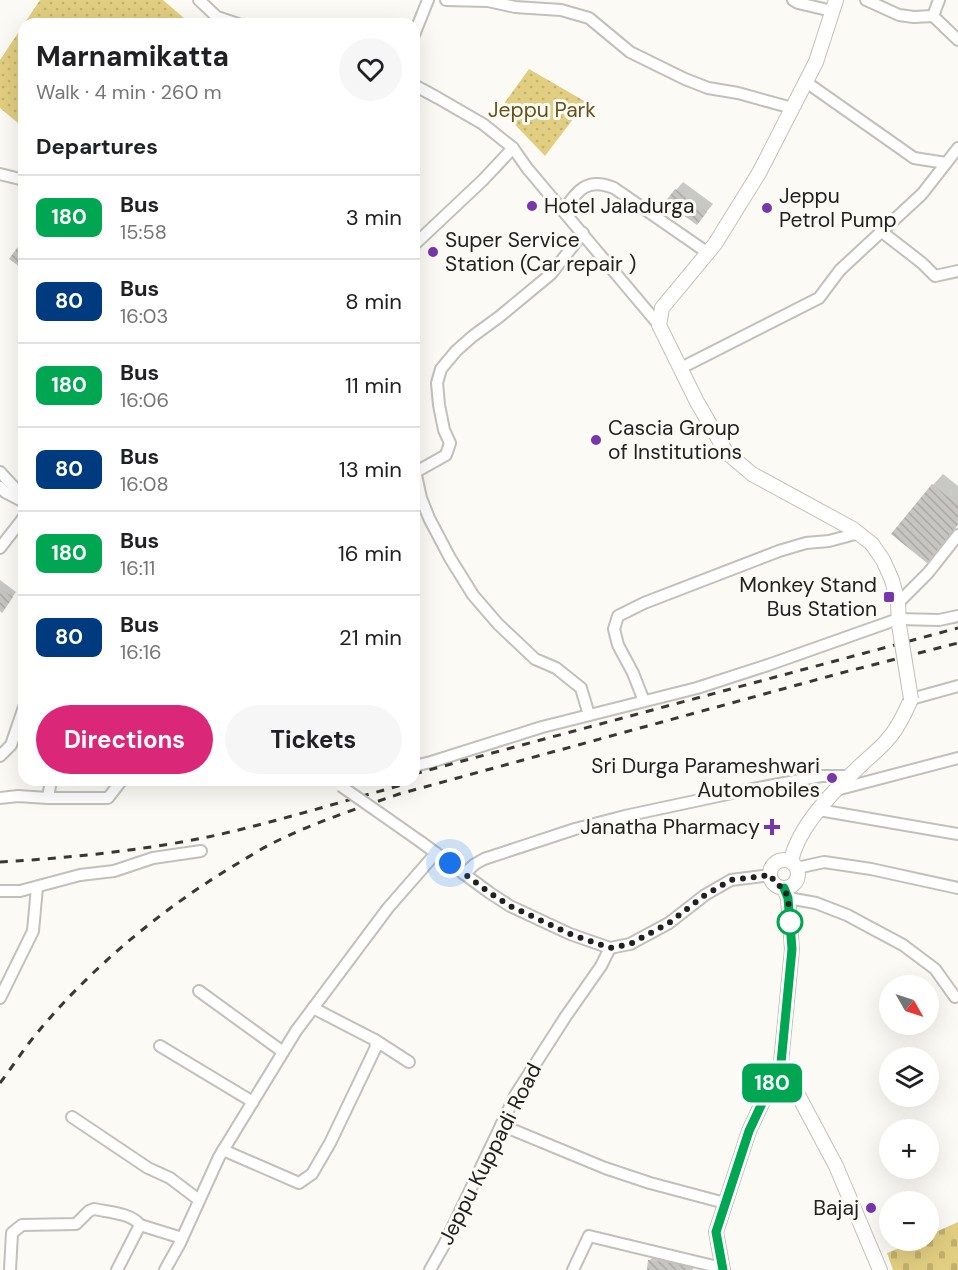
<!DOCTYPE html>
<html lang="en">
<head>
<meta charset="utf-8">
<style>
	:root { --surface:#fff; --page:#f6f6f6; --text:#202124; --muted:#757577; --line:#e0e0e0; --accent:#db2777 }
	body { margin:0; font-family:"DM Sans",sans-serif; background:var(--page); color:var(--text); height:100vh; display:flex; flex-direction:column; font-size:22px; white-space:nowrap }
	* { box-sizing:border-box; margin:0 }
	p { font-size:20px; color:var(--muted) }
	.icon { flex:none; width:33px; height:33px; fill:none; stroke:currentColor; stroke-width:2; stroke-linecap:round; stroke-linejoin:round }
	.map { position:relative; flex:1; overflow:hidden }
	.panel { position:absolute; left:18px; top:18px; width:402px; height:768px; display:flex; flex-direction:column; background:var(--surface); border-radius:18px; box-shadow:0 6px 24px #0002 }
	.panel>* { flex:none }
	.badge { padding:0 12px; border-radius:9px; font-size:21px; line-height:39px }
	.needle { width:39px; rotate:129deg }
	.controls { position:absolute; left:879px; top:975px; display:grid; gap:12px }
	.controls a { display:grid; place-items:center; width:60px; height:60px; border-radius:50%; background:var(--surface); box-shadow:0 6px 24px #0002; font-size:30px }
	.you { position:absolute; width:30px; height:30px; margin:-15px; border:4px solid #fff; border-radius:50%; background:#1a73e8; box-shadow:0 0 0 9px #1a73e833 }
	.map>.badge { position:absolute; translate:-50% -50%; box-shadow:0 0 0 3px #fff }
	h2 { padding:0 18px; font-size:22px; line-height:54px }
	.round { display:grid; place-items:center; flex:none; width:63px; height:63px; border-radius:32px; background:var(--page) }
	.summary { display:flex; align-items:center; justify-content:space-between; height:102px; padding:0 18px }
	h1 { font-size:28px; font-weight:700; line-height:45px }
	.button { display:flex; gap:12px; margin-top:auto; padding:12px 18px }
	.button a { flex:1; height:69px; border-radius:36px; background:var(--accent); color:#fff; font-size:24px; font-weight:700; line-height:69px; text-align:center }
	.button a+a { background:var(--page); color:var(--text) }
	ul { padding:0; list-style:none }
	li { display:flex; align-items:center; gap:18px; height:84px; padding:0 18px; border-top:2px solid var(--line) }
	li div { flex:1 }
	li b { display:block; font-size:22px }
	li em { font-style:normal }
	li .badge { min-width:66px; font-weight:700; text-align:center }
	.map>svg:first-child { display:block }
	.cemetery { fill:url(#cemetery-stones) }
	.park { fill:url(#park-dots) }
	.shadow { fill:#0003 }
	.building { fill:url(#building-back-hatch) }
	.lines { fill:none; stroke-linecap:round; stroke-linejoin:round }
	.minor-casing { stroke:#c1c0bc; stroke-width:14 }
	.major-casing { stroke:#c1c0bc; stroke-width:16 }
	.minor { stroke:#fff; stroke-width:10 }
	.major { stroke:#fff; stroke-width:14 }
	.rail { stroke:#383835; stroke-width:3; stroke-dasharray:8 8; stroke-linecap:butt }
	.minor-bridge-casing { stroke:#c1c0bc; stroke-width:14; stroke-linecap:butt }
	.major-bridge-casing { stroke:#c1c0bc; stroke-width:16; stroke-linecap:butt }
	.minor-bridge { stroke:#fff; stroke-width:10 }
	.major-bridge { stroke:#fff; stroke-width:14 }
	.line-casing { stroke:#fff; stroke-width:14 }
	.line { stroke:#00a651; stroke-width:9 }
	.walk { stroke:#21211f; stroke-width:6; stroke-dasharray:0 10.8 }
	.poi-dot { fill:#7736aa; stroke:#fbfaf5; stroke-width:2 }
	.stop-dot { fill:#fff; stroke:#00a651; stroke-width:3 }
	.labels { text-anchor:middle; stroke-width:6; stroke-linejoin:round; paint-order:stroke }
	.park-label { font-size:21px; fill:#625418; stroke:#fbfaf5 }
	.poi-label { font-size:21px; fill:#21211f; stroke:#fbfaf5; text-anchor:start }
	.street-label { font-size:21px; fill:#21211f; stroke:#fbfaf5 }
</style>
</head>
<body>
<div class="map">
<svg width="958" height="1270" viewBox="0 0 958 1270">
	<defs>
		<pattern id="cemetery-stones" width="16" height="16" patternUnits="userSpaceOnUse" patternTransform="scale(1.5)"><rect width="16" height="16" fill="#e1ce80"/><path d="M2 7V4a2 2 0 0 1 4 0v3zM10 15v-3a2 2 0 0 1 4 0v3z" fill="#c1b16e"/></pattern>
		<pattern id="park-dots" width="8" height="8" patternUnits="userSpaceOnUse" patternTransform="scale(1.5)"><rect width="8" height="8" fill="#e1ce80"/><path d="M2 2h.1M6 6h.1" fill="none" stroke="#c1b16e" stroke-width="1.8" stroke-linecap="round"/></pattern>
		<pattern id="building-back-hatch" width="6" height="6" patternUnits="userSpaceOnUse" patternTransform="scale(1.5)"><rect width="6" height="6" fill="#c6c5c1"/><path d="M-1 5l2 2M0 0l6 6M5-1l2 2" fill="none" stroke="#aaa9a5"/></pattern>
	</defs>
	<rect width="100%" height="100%" fill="#fbfaf5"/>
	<path class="cemetery" d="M958,1222V1270H893L887,1253L916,1241L928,1240L929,1235Z"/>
	<g class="park">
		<path d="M40,0H163L191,24H24Z"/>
		<path d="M24,24V128L0,108V60Z"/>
		<path d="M529,69L586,102L545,156L500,109Z"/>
	</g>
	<g class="shadow">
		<path d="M683,182L713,204L697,223L676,190Z"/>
		<path d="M943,474L958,486V525L893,533L933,485Z"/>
		<path d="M0,580L16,592L6,606L0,610Z"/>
		<path d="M657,1253L694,1258L693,1270H648L649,1261Z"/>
	</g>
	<g class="building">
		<path d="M675,189L707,212L697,225L665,202Z"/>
		<path d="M20,244L24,247V270L9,259Z"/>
		<path d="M932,484L958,505V525L927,563L891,534Z"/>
		<path d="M0,588L13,597L2,613L0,611Z"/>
		<path d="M648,1260L687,1265V1270H647Z"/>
	</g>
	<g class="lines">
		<g class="minor-casing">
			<g id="minor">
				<path d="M199,0L217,17L238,24"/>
				<path d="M446,0L488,1L515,7L561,10L589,18L630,52L685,79L708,88L738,93L792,108"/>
				<path d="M793,0L798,3L832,11"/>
				<path d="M866,0L899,15L914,17L933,16"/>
				<path d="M939,0L933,16L958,40"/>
				<path d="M414,35L428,0"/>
				<path d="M806,82L914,158L946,163"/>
				<path d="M414,85L438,98L483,124L513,148L527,168L659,325"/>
				<path d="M0,174L24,180"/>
				<path d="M563,211C578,190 587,177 614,188L708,253"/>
				<path d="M882,232L922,263L935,276L958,271"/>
				<path d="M414,245L483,180L513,148"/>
				<path d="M681,368L819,298L840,270L922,194L958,148"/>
				<path d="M414,466L421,498L429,518L450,558L473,595L498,624L535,659L556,668L581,688L589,715"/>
				<path d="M0,472L24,498"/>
				<path d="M414,473L446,455L450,443L444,430L439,405L437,383L441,369L456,351L473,336L499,317L551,274L583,233"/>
				<path d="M0,487L5,492L24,502"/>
				<path d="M0,548L24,517"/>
				<path d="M898,603L928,573L958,535"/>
				<path d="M911,699L958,686"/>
				<path d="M644,701L633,673L618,645L614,629L618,616L644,603L779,551L806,543L829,541L859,533"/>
				<path d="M0,756L11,745L24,707"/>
				<path d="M414,766L431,762L542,727L697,688L768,665L898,619L939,620L958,616"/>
				<path d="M836,790L958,758"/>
				<path d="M0,798L18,796L48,798H108L122,780"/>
				<path d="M48,798L51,780"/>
				<path d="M819,810L958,834"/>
				<path d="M421,842L490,893L510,906L570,934L610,948L630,944L669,923L705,895L731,880L771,875"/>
				<path d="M797,868L824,862L871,869L958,888"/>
				<path d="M464,874L475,864L484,859L575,829L625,816L737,792L821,776H849"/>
				<path d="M0,891H20L80,875L114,871L153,858L201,851"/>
				<path d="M788,898L816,903L847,915L903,945L935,969L955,997"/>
				<path d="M199,991L283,1052"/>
				<path d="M0,998L33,931L37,887"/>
				<path d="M375,1040L409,1062"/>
				<path d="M160,1046L253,1102"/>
				<path d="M72,1117L148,1168L170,1178L199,1200"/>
				<path d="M501,1125L605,1168L650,1183L725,1203"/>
				<path d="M223,1150L299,1183L312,1174L330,1143L376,1047L375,1040L313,1008"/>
				<path d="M10,1270L12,1233L22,1225L76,1224L89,1211L94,1209C108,1212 131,1213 140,1225"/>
				<path d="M117,1270L140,1225L182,1238"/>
				<path d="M165,1270L180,1243L219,1157L296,1031L388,908L436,853"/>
				<path d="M430,1270L444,1245L516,1094L566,1016L601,966L610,948"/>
				<path d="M573,1270L589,1236L722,1268"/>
			</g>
		</g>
		<g class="major-casing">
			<g id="major">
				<path d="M836,0L816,62L759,173L715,244L662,308L659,325L697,402L726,452L752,474L853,529L872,544L883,560L892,580L898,603L899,625"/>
				<circle cx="784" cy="874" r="14"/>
				<path d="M791,861C798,826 835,789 861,765C870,756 880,749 888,739C898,728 905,713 911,699"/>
				<path d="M781,1063L836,1166L880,1270"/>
				<path d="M723,1270L716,1232L749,1131L781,1063L792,949L788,898L784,888"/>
			</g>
		</g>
		<use href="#minor" class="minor"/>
		<use href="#major" class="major"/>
		<g class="rail">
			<path d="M414,774L958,628"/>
			<path d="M0,862C70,858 148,850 217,835C279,821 340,802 402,785"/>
			<path d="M0,1083C10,1070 19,1056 29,1043C85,972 162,908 240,862C250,856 261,849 271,844C312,823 356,809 399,794L841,673L958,643"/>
		</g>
		<g class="minor-bridge-casing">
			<path id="minor-bridge" d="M341,786L421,842"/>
		</g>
		<g class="major-bridge-casing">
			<path id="major-bridge" d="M899,625L911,699"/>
		</g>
		<use href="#minor-bridge" class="minor-bridge"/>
		<use href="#major-bridge" class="major-bridge"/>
	</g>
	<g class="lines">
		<g class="line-casing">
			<path id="line" d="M723,1270L716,1232L749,1131L781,1063L792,949L788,898L784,888"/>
		</g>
		<use href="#line" class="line"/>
		<path class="walk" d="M450,863L490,893L510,906L570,934L610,948L630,944L669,923L705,895L731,880L771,875L775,884L784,888L788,898L790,922"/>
	</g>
	<g class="poi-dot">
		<circle cx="532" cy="206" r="6"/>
		<circle cx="767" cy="208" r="6"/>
		<circle cx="433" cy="252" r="6"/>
		<circle cx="596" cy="440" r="6"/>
		<rect x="883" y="591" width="12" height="12" rx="3"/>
		<circle cx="832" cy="778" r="6"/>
		<path d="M769 818h6v6h6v6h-6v6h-6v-6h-6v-6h6z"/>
		<circle cx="871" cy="1208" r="6"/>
	</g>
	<circle class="stop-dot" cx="790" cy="922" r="12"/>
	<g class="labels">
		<g class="park-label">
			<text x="542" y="117">Jeppu Park</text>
		</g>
		<g class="poi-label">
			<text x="779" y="203">Jeppu<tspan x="779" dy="24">Petrol Pump</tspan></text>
			<text x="544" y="213">Hotel Jaladurga</text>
			<text x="445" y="247">Super Service<tspan x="445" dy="24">Station (Car repair )</tspan></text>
			<text x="608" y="435">Cascia Group<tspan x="608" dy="24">of Institutions</tspan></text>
			<text x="877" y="592" text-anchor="end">Monkey Stand<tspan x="877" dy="24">Bus Station</tspan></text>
			<text x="820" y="773" text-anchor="end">Sri Durga Parameshwari<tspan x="820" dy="24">Automobiles</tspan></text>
			<text x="760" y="834" text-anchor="end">Janatha Pharmacy</text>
			<text x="859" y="1215" text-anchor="end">Bajaj</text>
		</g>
		<g class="street-label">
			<text transform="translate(490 1154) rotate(-63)" y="7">Jeppu Kuppadi Road</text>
		</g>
	</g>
</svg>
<div class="controls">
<a><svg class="needle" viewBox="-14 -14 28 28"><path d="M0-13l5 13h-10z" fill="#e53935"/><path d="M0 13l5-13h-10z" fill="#757577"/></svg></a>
<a><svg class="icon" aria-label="layers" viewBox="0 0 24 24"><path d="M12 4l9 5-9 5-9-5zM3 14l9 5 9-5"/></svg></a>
<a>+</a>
<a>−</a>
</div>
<div class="you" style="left:450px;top:863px"></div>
<b class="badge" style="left:772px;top:1083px;background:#00a651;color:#fff">180</b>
<section class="panel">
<div class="summary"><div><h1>Marnamikatta</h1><p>Walk · 4 min · 260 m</p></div><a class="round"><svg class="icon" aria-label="heart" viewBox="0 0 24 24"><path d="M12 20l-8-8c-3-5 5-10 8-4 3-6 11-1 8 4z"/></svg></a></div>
<h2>Departures</h2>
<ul>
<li><span class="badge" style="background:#00a651;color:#fff">180</span><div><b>Bus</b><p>15:58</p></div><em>3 min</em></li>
<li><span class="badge" style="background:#003b80;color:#fff">80</span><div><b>Bus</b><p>16:03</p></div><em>8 min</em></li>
<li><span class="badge" style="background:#00a651;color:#fff">180</span><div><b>Bus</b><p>16:06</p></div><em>11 min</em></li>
<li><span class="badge" style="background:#003b80;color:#fff">80</span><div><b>Bus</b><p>16:08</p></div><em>13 min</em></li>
<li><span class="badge" style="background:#00a651;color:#fff">180</span><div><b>Bus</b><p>16:11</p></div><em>16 min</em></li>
<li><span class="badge" style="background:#003b80;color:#fff">80</span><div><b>Bus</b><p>16:16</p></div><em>21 min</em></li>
</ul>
<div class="button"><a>Directions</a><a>Tickets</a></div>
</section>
</div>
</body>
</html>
